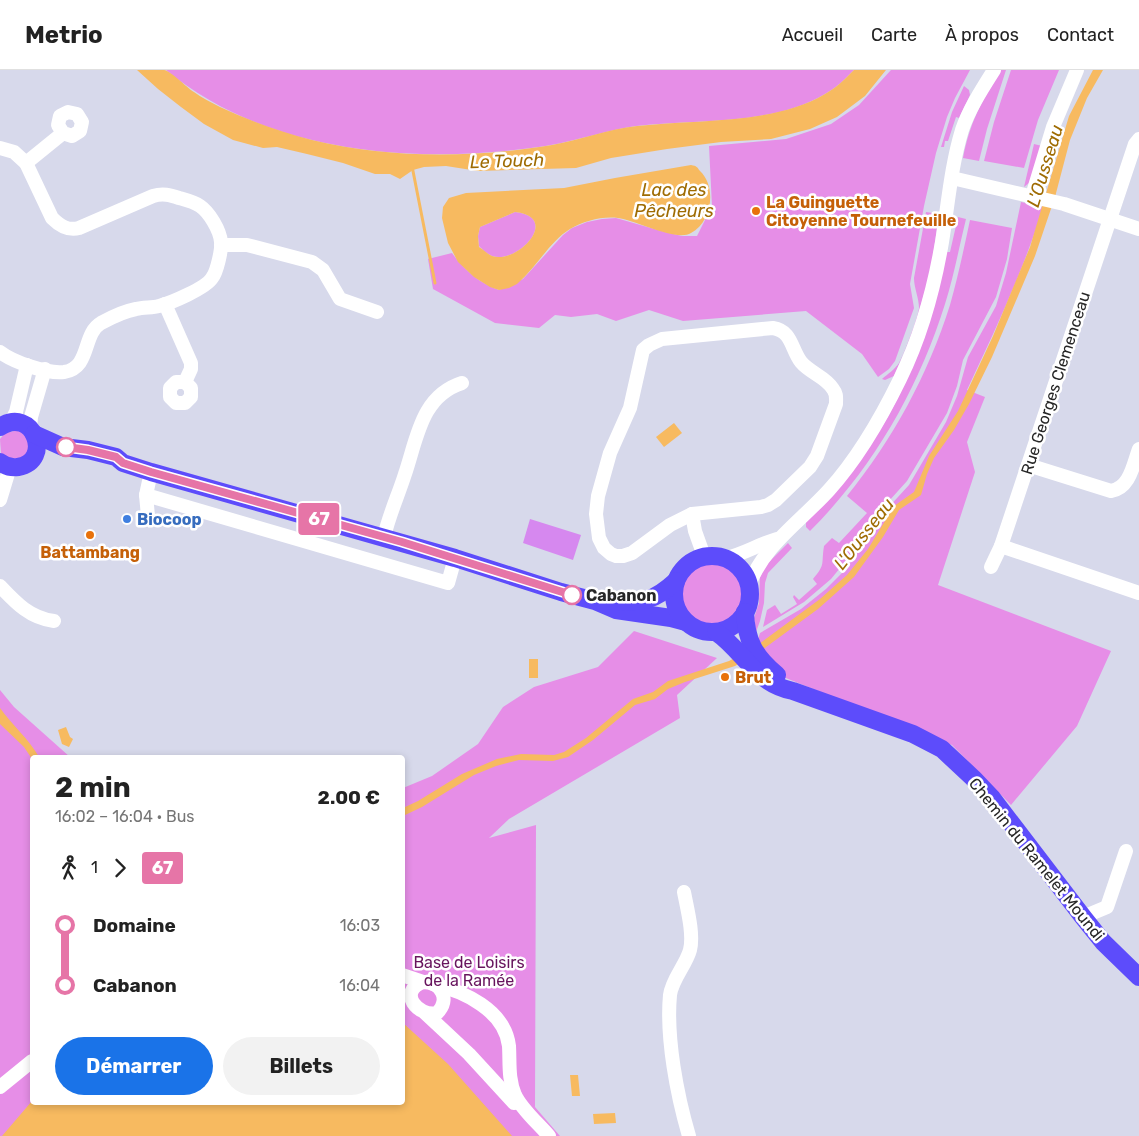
<!DOCTYPE html>
<html lang="fr">
<head>
<meta charset="utf-8">
<style>
	:root { --surface:#fff; --page:#f2f2f2; --text:#222; --muted:#767676; --line:#e0e0e0; --accent:#1a73e8 }
	body { margin:0; font-family:Rubik,sans-serif; background:var(--page); color:var(--text); height:100vh; display:flex; flex-direction:column; font-size:19px; white-space:nowrap }
	* { box-sizing:border-box; margin:0 }
	p { font-size:16px; color:var(--muted) }
	.icon { flex:none; width:28px; height:28px; fill:none; stroke:currentColor; stroke-width:2; stroke-linecap:round; stroke-linejoin:round }
	.map { position:relative; flex:1; overflow:hidden }
	.panel { position:absolute; left:30px; top:685px; width:375px; height:350px; display:flex; flex-direction:column; background:var(--surface); border-radius:5px; box-shadow:0 2px 8px #0003 }
	.panel>* { flex:none }
	.badge { padding:0 10px; border-radius:4px; font-size:18px; line-height:32px }
	.map>.badge { position:absolute; translate:-50% -50%; box-shadow:0 0 0 2px #fff }
	.legs { display:flex; align-items:center; gap:8px; height:55px; padding:0 25px; font-size:16px }
	.legs p { margin-inline-start:auto }
	.overview { display:flex; align-items:center; justify-content:space-between; height:85px; padding:0 25px }
	h1 { font-size:28px; font-weight:700; line-height:38px }
	.button { display:flex; gap:10px; margin-top:auto; padding:10px 25px }
	.button a { flex:1; height:58px; border-radius:30px; background:var(--accent); color:#fff; font-size:20px; font-weight:700; line-height:58px; text-align:center }
	.button a+a { background:var(--page); color:var(--text) }
	ul { padding:0 25px; list-style:none }
	li { display:flex; align-items:center; gap:18px; height:60px; font-size:19px }
	li i { display:grid; place-items:center; width:8px; height:100%; margin:0 6px; background:currentColor }
	li i::after { content:''; width:12px; height:12px; margin:-6px; border:4px solid; border-radius:50%; background:var(--surface) }
	li p { margin-inline-start:auto }
	li:first-child i { background:linear-gradient(#0000 50%,currentColor 0) }
	li:last-child i { background:linear-gradient(currentColor 50%,#0000 0) }
	header { display:flex; align-items:center; gap:30px; box-sizing:border-box; height:70px; padding:0 25px; background:var(--surface); border-bottom:1px solid var(--line) }
	header strong { font-size:24px }
	nav { display:flex; gap:28px; margin-inline-start:auto; font-size:18px }
	.map>svg:first-child { display:block }
	.green { fill:#e68ee7 }
	.pitch { fill:#d688ef }
	.water { fill:#f7ba60; fill-rule:evenodd }
	.lines { fill:none; stroke-linecap:round; stroke-linejoin:round }
	.stream { stroke:#f7ba60; stroke-width:3 }
	.minor { stroke:#fff; stroke-width:14 }
	.major { stroke:#5d4cfb; stroke-width:18 }
	.line-1-casing { stroke:#fff; stroke-width:11 }
	.line-1 { stroke:#e675a7; stroke-width:8 }
	.food-dot { fill:#e8710a; stroke:#fff; stroke-width:2 }
	.stop-1-dot { fill:#fff; stroke:#e675a7; stroke-width:2.5 }
	.shop-dot { fill:#3f7fe0; stroke:#fff; stroke-width:2 }
	.labels { text-anchor:middle; stroke-width:5; stroke-linejoin:round; paint-order:stroke }
	.food-label { font-size:16px; font-weight:bold; fill:#c56008; stroke:#fff; text-anchor:start }
	.street-label { font-size:16px; fill:#272727; stroke:#fff }
	.shop-label { font-size:16px; font-weight:bold; fill:#366cbe; stroke:#fff; text-anchor:start }
	.stop-label { font-size:16px; font-weight:bold; fill:#272727; stroke:#fff; text-anchor:start }
	.park-label { font-size:16px; fill:#67145d; stroke:#fff }
	.water-label { font-size:18px; font-style:italic; fill:#9f6c03; stroke:#fff }
</style>
</head>
<body>
<header>
<strong>Metrio</strong>
<nav><a>Accueil</a><a>Carte</a><a>À propos</a><a>Contact</a></nav>
</header>
<div class="map">
<svg width="1139" height="1066" viewBox="0 0 1139 1066">
	<rect width="100%" height="100%" fill="#d7d9eb"/>
	<g class="green">
		<path d="M166,0H854C845,9 836,18 825,24C772,56 695,49 636,56C615,59 595,65 574,70C554,75 534,78 514,80C396,93 260,78 166,0Z"/>
		<path d="M891,0H970L955,28L947,47L936,83L924,136L910,214L914,238L895,291L889,299L878,307L862,284L806,241L683,251L649,240L616,251L597,244L571,247L555,245L539,258L495,253L433,219L428,189L452,183C464,200 479,213 499,220L523,209L563,165L572,158L587,152L602,149L616,148L665,162L682,166H697L712,136L709,76L786,69L831,54L859,35Z"/>
		<path d="M1000,0H1006L987,59L979,91L963,88C970,51 982,32 1000,0Z"/>
		<path d="M1011,0H1059L1038,50L1024,98L984,91L994,52Z"/>
		<path d="M964,16L969,20L970,25L959,48L956,47L948,71H945L944,77H941L952,42Z"/>
		<path d="M1034,74L1042,76L1029,113L1024,117Z"/>
		<path d="M1021,132L1043,137C1024,200 995,260 967,320L985,327L967,372L975,402L938,515L1111,581L1077,656L1011,735L952,675L766,600L758,569L760,563L801,539L826,519L842,503L875,452L909,415L946,352L957,326L968,287L996,236L1006,203Z"/>
		<path d="M515,142C562,147 517,195 492,186C487,184 482,179 479,176L478,166L480,157Z"/>
		<path d="M926,142L939,144L931,200L914,259L894,306L885,310L882,309C888,304 895,299 899,293C904,284 918,248 919,238C919,228 914,218 914,208Z"/>
		<path d="M958,147L966,149C959,177 954,206 945,234C918,320 873,398 810,461L806,457V452C846,412 883,364 905,312L946,182H950Z"/>
		<path d="M970,150L1012,158L1007,189L996,227L963,290L957,316L947,343L907,411L879,442L849,487L831,509L804,532L763,557L767,540L775,535L781,544L797,534L793,527L794,525L799,530L817,514L813,509C826,494 821,494 824,476L832,468L839,473L867,443L847,426C893,369 928,305 950,235C958,207 964,178 970,150Z"/>
		<path d="M19,360L30,370L28,385L14,391L1,384L0,369L5,363Z"/>
		<path d="M788,473L792,478L768,503L765,513L764,533L760,551L756,562L754,548L759,533L760,507L765,496Z"/>
		<circle cx="712" cy="524" r="32"/>
		<path d="M634,561L717,588L677,625L680,648L509,749L489,768L536,755L535,1037L560,1066H0V620L14,637L70,687L32,688V1032H402L403,718L432,706L478,674L503,637L534,617L598,597Z"/>
	</g>
	<path class="pitch" d="M530,449L581,465L573,490L523,473Z"/>
	<g class="water">
		<path d="M137,0C146,0 155,0 164,0C171,1 186,17 194,22C202,28 211,32 220,37C250,51 280,62 312,70C390,89 474,88 552,75C581,70 608,59 637,56C695,49 773,55 825,24C836,18 845,9 854,0H886L865,26L837,47L810,59L771,69L721,72L667,79L611,88L576,98L478,101L446,96L424,97L413,100L400,109L390,104H375L343,93L307,84L277,77L263,78L233,70L204,54L181,37L158,19Z"/>
		<path d="M1093,0H1103L1087,28L1070,70L1055,127L1035,186L992,287L969,334L954,360L934,388L927,404L921,425L899,440L883,467L854,507L818,539L762,580L735,596L685,612L668,619L655,629L635,635L593,670L568,687L553,691L519,690L496,696L474,705L422,737L403,746V738L418,731L462,704L497,689L521,684L554,685L564,682L586,668L633,629L653,622L668,611L729,591L759,574L820,529L847,505L868,479L894,436L914,422L929,386L958,341L993,266L1030,177L1069,46Z"/>
		<path d="M691,95C697,96 697,97 700,101C717,117 712,152 691,163C676,172 636,150 618,148C602,146 584,151 570,159C549,172 537,197 517,214L509,218L499,220L490,217L474,207L458,192L448,173L442,148L443,137L449,128L466,123L564,118L615,108ZM515,142C562,147 517,195 492,186C487,184 483,179 479,177L478,166L480,157Z"/>
		<path d="M674,353L682,363L664,377L656,367Z"/>
		<rect x="529" y="589" width="9" height="19"/>
		<path d="M0,638C12,655 29,669 39,687L32,688V689L24,677L0,654Z"/>
		<path d="M66,657L70,667L73,669L69,677L62,674L58,660Z"/>
		<path d="M403,953L448,994L512,1066H2L32,1031V1032H402Z"/>
		<path d="M570,1005H578L580,1026H572Z"/>
		<path d="M615,1043L616,1053L594,1054L593,1044Z"/>
	</g>
	<g class="lines">
		<path class="stream" d="M412,96L435,213"/>
		<g class="minor">
			<path d="M1139,69L1135,74L1001,476L1139,523"/>
			<path d="M0,78L14,82L26,93L52,148C60,156 68,161 79,158L153,126C163,123 170,125 179,128C186,130 194,132 200,136C209,142 220,160 221,172C222,179 217,202 212,208C206,218 171,233 159,236C152,238 144,237 136,239C125,241 112,247 101,253C82,264 91,298 64,302C47,304 13,292 0,282"/>
			<path d="M26,93L63,63L72,66L80,61L82,52L77,44L68,42L60,46L58,55L63,63"/>
			<path d="M952,108L1064,134L1139,159"/>
			<path d="M1032,126L1053,57L1077,0"/>
			<path d="M221,175H247L312,192L323,200L340,229L377,242"/>
			<path d="M165,234L191,293V299L185,312H176L170,318V327L176,333H185L191,327V318L185,312"/>
			<path d="M773,258C792,261 791,279 801,292C810,303 826,307 833,319C837,324 836,328 836,334L817,386L810,397L776,430L768,435L761,437L692,444L670,455L632,483L623,486H616L611,484L604,478L599,468L596,444L598,426L610,383L630,338L643,280L649,275L662,269Z"/>
			<path d="M11,352L16,342L27,295"/>
			<path d="M30,359L31,347L45,299"/>
			<path d="M1028,395L1111,421C1130,418 1133,395 1139,379"/>
			<path d="M146,425L448,513L455,488"/>
			<path d="M0,430L10,397"/>
			<path d="M692,444L695,461L704,486"/>
			<path d="M148,446L146,425L151,402"/>
			<path d="M384,467C389,445 398,426 405,404C417,369 421,326 462,313"/>
			<path d="M726,488C744,484 759,474 777,469"/>
			<path d="M991,497L1001,476"/>
			<path d="M749,515C764,475 801,451 829,420C858,388 881,348 900,309C921,266 934,219 942,172C948,135 951,96 962,60C969,39 982,19 994,0"/>
			<path d="M0,516C16,533 30,548 54,551"/>
			<path d="M684,822C687,838 694,864 690,880C686,895 672,909 670,925C666,968 677,1025 689,1066"/>
			<path d="M1083,847L1107,837L1126,781"/>
			<path d="M402,905L423,912"/>
			<path d="M423,912C441,912 451,929 437,943C418,947 397,922 423,912Z"/>
			<path d="M433,914C463,921 505,940 509,976C510,993 508,1009 515,1025C522,1040 538,1053 549,1066"/>
			<path d="M425,943L469,984L514,1033"/>
			<path d="M0,1017L32,991"/>
		</g>
		<g class="major">
			<path d="M0,357C33,335 54,391 18,397C12,398 5,396 0,392"/>
			<path d="M34,364L63,377L88,380L116,387L123,393L151,402L455,488L561,522L595,531L616,540L671,548L686,552"/>
			<circle cx="712" cy="524" r="38"/>
			<path d="M612,531C643,532 652,533 676,511"/>
			<path d="M745,542C746,571 755,587 777,605"/>
			<path d="M716,562C745,582 754,613 793,621L913,664L942,679L973,708L992,728L1083,847L1103,872L1139,907"/>
		</g>
	</g>
	<g class="lines">
		<g class="line-1-casing">
			<path id="line-1" d="M66,377L88,380L116,387L123,393L151,402L402,472L572,525"/>
		</g>
		<use href="#line-1" class="line-1"/>
	</g>
	<g class="food-dot">
		<circle cx="756" cy="141" r="5"/>
		<circle cx="90" cy="465" r="5"/>
		<circle cx="725" cy="607" r="5"/>
	</g>
	<g class="stop-1-dot">
		<circle cx="66" cy="377" r="9"/>
		<circle cx="572" cy="525" r="9"/>
	</g>
	<circle class="shop-dot" cx="127" cy="449" r="5"/>
	<g class="labels">
		<g class="food-label">
			<text x="766" y="138">La Guinguette<tspan x="766" dy="18">Citoyenne Tournefeuille</tspan></text>
			<text x="90" y="488" text-anchor="middle">Battambang</text>
			<text x="735" y="613">Brut</text>
		</g>
		<g class="street-label">
			<text transform="translate(1055 313) rotate(-72)" y="6">Rue Georges Clemenceau</text>
			<text transform="translate(1037 789) rotate(51)" y="6">Chemin du Ramelet Moundi</text>
		</g>
		<g class="shop-label">
			<text x="137" y="455">Biocoop</text>
		</g>
		<g class="stop-label">
			<text x="586" y="531">Cabanon</text>
		</g>
		<g class="park-label">
			<text x="469" y="898">Base de Loisirs<tspan x="469" dy="18">de la Ramée</tspan></text>
		</g>
		<g class="water-label">
			<text transform="translate(507 91) rotate(-2)" y="6">Le Touch</text>
			<text transform="translate(1045 96) rotate(-73)" y="6">L'Ousseau</text>
			<text x="674" y="126">Lac des<tspan x="674" dy="21">Pêcheurs</tspan></text>
			<text transform="translate(864 464) rotate(-52)" y="6">L'Ousseau</text>
		</g>
	</g>
</svg>
<b class="badge" style="left:319px;top:449px;background:#e675a7;color:#fff">67</b>
<section class="panel">
<div class="overview"><div><h1>2 min</h1><p>16:02 – 16:04 · Bus</p></div><b>2.00 €</b></div>
<div class="legs"><svg class="icon" aria-label="walk" viewBox="0 0 24 24"><circle cx="13" cy="4" r="2"/><path d="M13 8l-2 6 4 7M11 14l-3 7M7 12l3-4h3l4 4"/></svg>1<svg class="icon" aria-label="forward" viewBox="0 0 24 24"><path d="M9 5l7 7-7 7"/></svg><b class="badge" style="background:#e675a7;color:#fff">67</b></div>
<ul>
<li><i style="color:#e675a7"></i><b>Domaine</b><p>16:03</p></li>
<li><i style="color:#e675a7"></i><b>Cabanon</b><p>16:04</p></li>
</ul>
<div class="button"><a>Démarrer</a><a>Billets</a></div>
</section>
</div>
</body>
</html>
